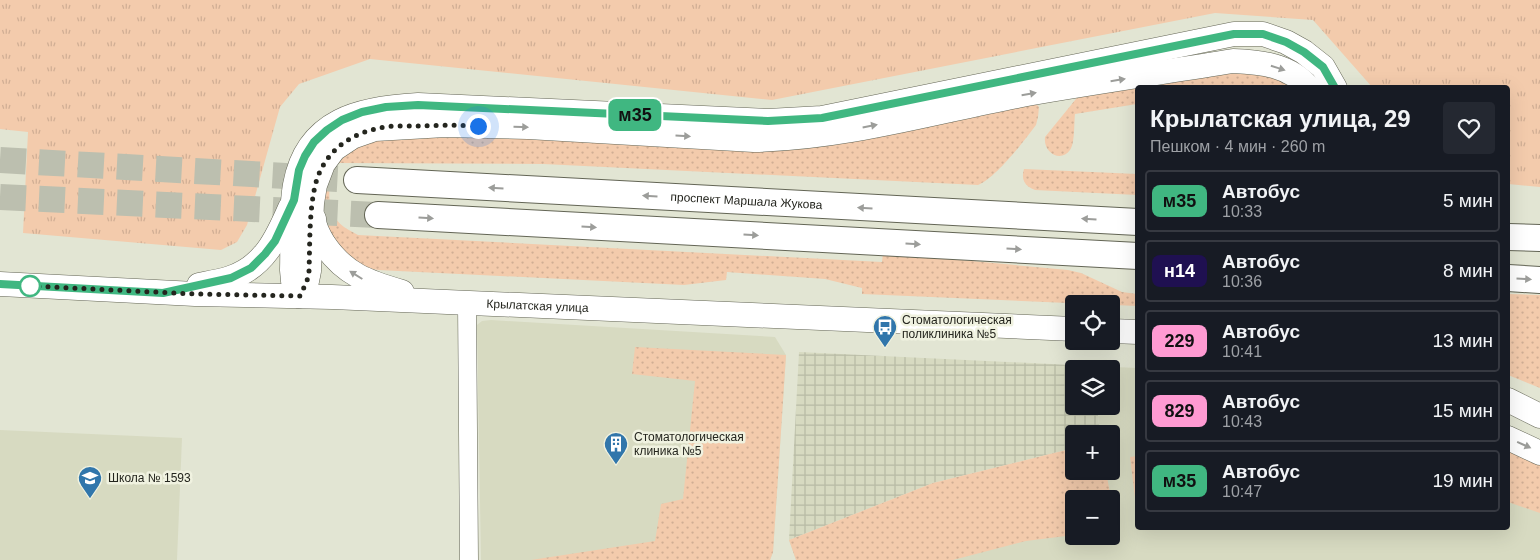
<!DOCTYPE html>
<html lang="ru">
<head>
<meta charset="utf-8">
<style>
	:root { --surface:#171b24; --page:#242831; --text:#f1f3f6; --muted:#9ea1a6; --line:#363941 }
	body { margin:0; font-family:Helvetica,sans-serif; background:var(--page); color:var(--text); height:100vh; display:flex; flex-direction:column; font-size:19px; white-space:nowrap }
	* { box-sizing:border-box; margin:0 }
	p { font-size:16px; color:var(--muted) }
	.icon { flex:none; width:28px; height:28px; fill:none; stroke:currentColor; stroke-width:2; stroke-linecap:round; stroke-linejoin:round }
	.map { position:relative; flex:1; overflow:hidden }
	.details { position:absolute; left:1135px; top:85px; width:375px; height:445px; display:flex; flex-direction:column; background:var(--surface); border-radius:5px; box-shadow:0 5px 20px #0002 }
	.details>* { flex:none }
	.badge { padding:0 10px; border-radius:8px; font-size:18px; line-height:32px }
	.controls { position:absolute; left:1065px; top:295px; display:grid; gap:10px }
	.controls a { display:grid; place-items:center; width:55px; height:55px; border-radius:5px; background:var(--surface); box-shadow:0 5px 20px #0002; font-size:25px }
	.you { position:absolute; width:25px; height:25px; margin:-12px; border:4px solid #fff; border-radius:50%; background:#1a73e8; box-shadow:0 0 0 8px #1a73e833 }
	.map>.badge { position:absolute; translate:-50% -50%; box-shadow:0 0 0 2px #fff }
	.round { display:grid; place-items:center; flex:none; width:52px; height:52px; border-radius:5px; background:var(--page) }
	.overview { display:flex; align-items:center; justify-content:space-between; height:85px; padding:0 15px }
	h1 { font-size:24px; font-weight:600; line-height:38px }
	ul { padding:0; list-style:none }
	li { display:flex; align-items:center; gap:15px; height:62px; margin:0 10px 8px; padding:0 5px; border:2px solid var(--line); border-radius:5px }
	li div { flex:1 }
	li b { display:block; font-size:19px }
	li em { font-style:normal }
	li .badge { min-width:55px; font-weight:700; text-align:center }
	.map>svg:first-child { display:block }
	.built { fill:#d7dac1; fill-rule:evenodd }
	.industrial { fill:url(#industrial-grid) }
	.grass { fill:url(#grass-dots) }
	.park { fill:url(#park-tufts) }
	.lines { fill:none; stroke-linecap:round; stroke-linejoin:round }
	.primary-tunnel { stroke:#bcbfaf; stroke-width:26; stroke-dasharray:26 13; stroke-linecap:butt }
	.street-casing { stroke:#636555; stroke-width:19 }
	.secondary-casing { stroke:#636555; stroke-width:25 }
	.primary-casing { stroke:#636555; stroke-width:28 }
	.street { stroke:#fff; stroke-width:18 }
	.secondary { stroke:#fff; stroke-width:24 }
	.primary { stroke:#fff; stroke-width:26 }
	.oneway { fill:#9c9d9a }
	.line-casing { stroke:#fff; stroke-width:11 }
	.line { stroke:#40b781; stroke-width:8 }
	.walk { stroke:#24251e; stroke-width:5; stroke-dasharray:0 9 }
	.stop-dot { fill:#fff; stroke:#40b781; stroke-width:2.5 }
	.labels { text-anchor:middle; stroke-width:5; stroke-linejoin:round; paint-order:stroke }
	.street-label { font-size:12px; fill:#24251e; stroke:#f0f2e0 }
	.poi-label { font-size:12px; fill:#24251e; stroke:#f0f2e0; text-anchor:start }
</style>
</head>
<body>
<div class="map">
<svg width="1540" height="560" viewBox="0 0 1540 560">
	<defs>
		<pattern id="industrial-grid" width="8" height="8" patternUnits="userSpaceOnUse" patternTransform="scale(1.25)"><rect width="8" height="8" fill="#d7dac1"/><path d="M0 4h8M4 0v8" fill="none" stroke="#b8bba5"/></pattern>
		<pattern id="grass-dots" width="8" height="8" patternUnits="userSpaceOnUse" patternTransform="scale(1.25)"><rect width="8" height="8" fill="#f3cbac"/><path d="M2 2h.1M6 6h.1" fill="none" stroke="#d0ae94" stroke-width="1.8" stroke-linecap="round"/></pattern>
		<pattern id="park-tufts" width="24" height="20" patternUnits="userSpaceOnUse" patternTransform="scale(1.25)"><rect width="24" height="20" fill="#f3cbac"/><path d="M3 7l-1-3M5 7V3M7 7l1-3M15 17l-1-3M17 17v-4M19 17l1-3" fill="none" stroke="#d0ae94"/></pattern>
	</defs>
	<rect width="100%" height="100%" fill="#e2e5d3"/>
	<g class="built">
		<path d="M491,320L775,337L786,355L773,552L770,560H481L477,325L482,321Z"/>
		<path d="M1092,366L1137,368L1138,528H1508V450L1540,463V560H796L789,540L1074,448V471H1111V434H1100L1097,406H1111V369H1092ZM1074,499H1111V536H1074Z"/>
		<path d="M0,430L182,438L177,560H0Z"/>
	</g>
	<path class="industrial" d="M799,352L1092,366V369H1074V406H1097L1100,434H1074V448L933,483L789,540Z"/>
	<g class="grass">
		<path d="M1259,70L1294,87L1138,88L1137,104L1075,114C1074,122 1075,144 1070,150C1061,163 1043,153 1045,137L1080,94L1160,78Z"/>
		<path d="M1035,103L1039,107L1038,117L1036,125C1024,141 996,178 978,185L543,164L338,163C353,148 363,144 383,138Z"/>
		<path d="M1024,169L1137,174V195L1035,190C1024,186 1021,179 1024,169Z"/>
		<path d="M332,172C328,191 326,214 344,227C348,230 353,232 358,235L882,262L883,253L896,254L1068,270L1081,273L1122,292L1137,294V306L862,294V288L825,279L727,272L726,280L684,285L378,270L363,267L338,247L324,221L323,203L325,187Z"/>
		<path d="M1508,294L1540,295V388L1508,375Z"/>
		<path d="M635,347L786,355L773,552L770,560H531L655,541L661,504L683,499L695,381L632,374Z"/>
		<path d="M1074,448V471H1106L1111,499H1074V535L1026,541L953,560H796L789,540L933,483Z"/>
		<path d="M1508,450L1540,463V513L1508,502Z"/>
		<path d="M1137,456H1138L1137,514L1130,457Z"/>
	</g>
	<path class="park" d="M0,0H1540V187L1508,184V88L1372,87L1313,20L1215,13L772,100L370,59L299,84L280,107L247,225L237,242L221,250L23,233L28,132L0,129Z"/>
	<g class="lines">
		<g class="primary-tunnel">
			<path d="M0,160L357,180"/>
			<path d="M0,197L378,215"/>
		</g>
		<g class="street-casing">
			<path id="street" d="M467,303L469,560"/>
		</g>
		<g class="secondary-casing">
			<g id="secondary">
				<path d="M314,219C314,228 319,236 324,244C345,275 368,282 402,292"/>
				<path id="s1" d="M0,284L195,294L332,297L1074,329"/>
				<path d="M199,285C209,283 221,281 230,278C264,267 277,238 290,208"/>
				<path d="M299,296L293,281L292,270C293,242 290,212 295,185C307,119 361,108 418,105L768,121L822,118L1234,34H1263L1286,42L1304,52L1323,67L1335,88"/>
				<path d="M299,296L307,281L309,271L312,203L315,185L323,164L334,149L352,137L375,129L445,125L528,127L754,140C847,138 937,111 1027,94C1095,82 1165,72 1233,61C1261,62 1290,65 1309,88"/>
				<path d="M1111,331L1138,332"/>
				<path d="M1508,400L1540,416"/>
				<path d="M1508,438L1540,453"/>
			</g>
		</g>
		<g class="primary-casing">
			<g id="primary">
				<path id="s2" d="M357,180L1138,222"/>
				<path d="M378,215L1138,256"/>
				<path d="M1508,237L1540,238"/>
				<path d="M1508,278L1540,280"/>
			</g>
		</g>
		<use href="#street" class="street"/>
		<use href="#secondary" class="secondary"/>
		<use href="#primary" class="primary"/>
	</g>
	<defs><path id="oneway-solid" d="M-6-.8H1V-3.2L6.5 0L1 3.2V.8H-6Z" transform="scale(1.25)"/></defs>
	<g class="oneway">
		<use href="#oneway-solid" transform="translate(1278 68) rotate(18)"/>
		<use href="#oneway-solid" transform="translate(1118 80) rotate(-9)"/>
		<use href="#oneway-solid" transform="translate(1029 94) rotate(-10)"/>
		<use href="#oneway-solid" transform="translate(870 126) rotate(-11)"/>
		<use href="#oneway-solid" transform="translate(521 127) rotate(2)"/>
		<use href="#oneway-solid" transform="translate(683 136) rotate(3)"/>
		<use href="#oneway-solid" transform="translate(496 188) rotate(-177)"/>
		<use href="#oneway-solid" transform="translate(650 196) rotate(-177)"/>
		<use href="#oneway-solid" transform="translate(865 208) rotate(-177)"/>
		<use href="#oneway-solid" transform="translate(426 218) rotate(3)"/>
		<use href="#oneway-solid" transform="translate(1089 219) rotate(-177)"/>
		<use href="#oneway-solid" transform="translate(589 227) rotate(3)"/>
		<use href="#oneway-solid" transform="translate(751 235) rotate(3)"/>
		<use href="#oneway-solid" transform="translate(913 244) rotate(3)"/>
		<use href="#oneway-solid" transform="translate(1014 249) rotate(3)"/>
		<use href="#oneway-solid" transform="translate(356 275) rotate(-148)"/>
		<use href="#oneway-solid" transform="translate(1524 279) rotate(3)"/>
		<use href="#oneway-solid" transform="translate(1524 445) rotate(24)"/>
	</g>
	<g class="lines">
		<g class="line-casing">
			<path id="line" d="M0,284L163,293L231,278L251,268L265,254L275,241L294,200L299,170L305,156L314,142L327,130L342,120L362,112L386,107L418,105L768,121L822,118L1234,34H1263L1286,42L1304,52L1323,67L1335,88"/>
		</g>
		<use href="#line" class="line"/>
		<path class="walk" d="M30,286L195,294L300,296L307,281L309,271C310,243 309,213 315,186C322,156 345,136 375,129C389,125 406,126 421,126C440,125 459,125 478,126"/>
	</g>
	<defs>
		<g id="bus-pin" transform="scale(1.25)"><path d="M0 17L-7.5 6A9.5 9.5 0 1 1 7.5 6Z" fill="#3176ab" stroke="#f0f2e0"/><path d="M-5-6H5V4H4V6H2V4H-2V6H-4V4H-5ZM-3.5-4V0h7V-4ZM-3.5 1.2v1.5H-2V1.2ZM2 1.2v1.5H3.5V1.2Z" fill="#fff"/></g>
		<g id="building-pin" transform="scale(1.25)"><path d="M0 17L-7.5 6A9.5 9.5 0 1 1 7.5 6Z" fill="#3176ab" stroke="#f0f2e0"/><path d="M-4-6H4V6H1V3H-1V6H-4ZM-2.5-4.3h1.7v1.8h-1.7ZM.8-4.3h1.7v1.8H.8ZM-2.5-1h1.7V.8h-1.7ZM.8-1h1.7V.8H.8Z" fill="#fff"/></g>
		<g id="school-pin" transform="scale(1.25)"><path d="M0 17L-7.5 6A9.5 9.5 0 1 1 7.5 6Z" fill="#3176ab" stroke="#f0f2e0"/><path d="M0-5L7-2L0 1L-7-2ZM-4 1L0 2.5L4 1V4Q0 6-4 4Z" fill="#fff"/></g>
	</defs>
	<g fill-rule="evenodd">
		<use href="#bus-pin" x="885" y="327"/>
		<use href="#building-pin" x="616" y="444"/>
		<use href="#school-pin" x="90" y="478"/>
	</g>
	<circle class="stop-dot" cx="30" cy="286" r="10"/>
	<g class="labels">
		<g class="street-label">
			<text dy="4" stroke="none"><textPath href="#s2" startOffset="390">проспект Маршала Жукова</textPath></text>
			<text dy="4" stroke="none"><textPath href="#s1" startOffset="538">Крылатская улица</textPath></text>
		</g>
		<g class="poi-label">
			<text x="902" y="324">Стоматологическая<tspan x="902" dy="14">поликлиника №5</tspan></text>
			<text x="634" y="441">Стоматологическая<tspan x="634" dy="14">клиника №5</tspan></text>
			<text x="108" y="482">Школа № 1593</text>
		</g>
	</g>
</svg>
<div class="controls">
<a><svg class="icon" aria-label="locate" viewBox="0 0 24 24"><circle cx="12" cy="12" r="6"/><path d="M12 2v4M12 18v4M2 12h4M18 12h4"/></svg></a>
<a><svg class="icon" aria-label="layers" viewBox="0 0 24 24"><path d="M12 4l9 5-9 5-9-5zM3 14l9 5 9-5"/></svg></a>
<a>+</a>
<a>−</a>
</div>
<div class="you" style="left:478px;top:126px"></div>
<b class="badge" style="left:635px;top:115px;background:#40b781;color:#111">м35</b>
<section class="details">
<div class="overview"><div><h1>Крылатская улица, 29</h1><p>Пешком · 4 мин · 260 m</p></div><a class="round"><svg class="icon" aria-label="heart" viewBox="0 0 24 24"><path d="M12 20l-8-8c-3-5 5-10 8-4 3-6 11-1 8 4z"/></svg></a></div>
<ul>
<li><span class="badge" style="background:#40b781;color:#111">м35</span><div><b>Автобус</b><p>10:33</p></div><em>5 мин</em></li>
<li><span class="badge" style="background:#1f1051;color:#fff">н14</span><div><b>Автобус</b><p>10:36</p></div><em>8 мин</em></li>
<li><span class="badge" style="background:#ff9ad2;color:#111">229</span><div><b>Автобус</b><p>10:41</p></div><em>13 мин</em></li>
<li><span class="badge" style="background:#ff9ad2;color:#111">829</span><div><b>Автобус</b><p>10:43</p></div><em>15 мин</em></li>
<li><span class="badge" style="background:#40b781;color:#111">м35</span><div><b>Автобус</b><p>10:47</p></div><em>19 мин</em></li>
</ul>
</section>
</div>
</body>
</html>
